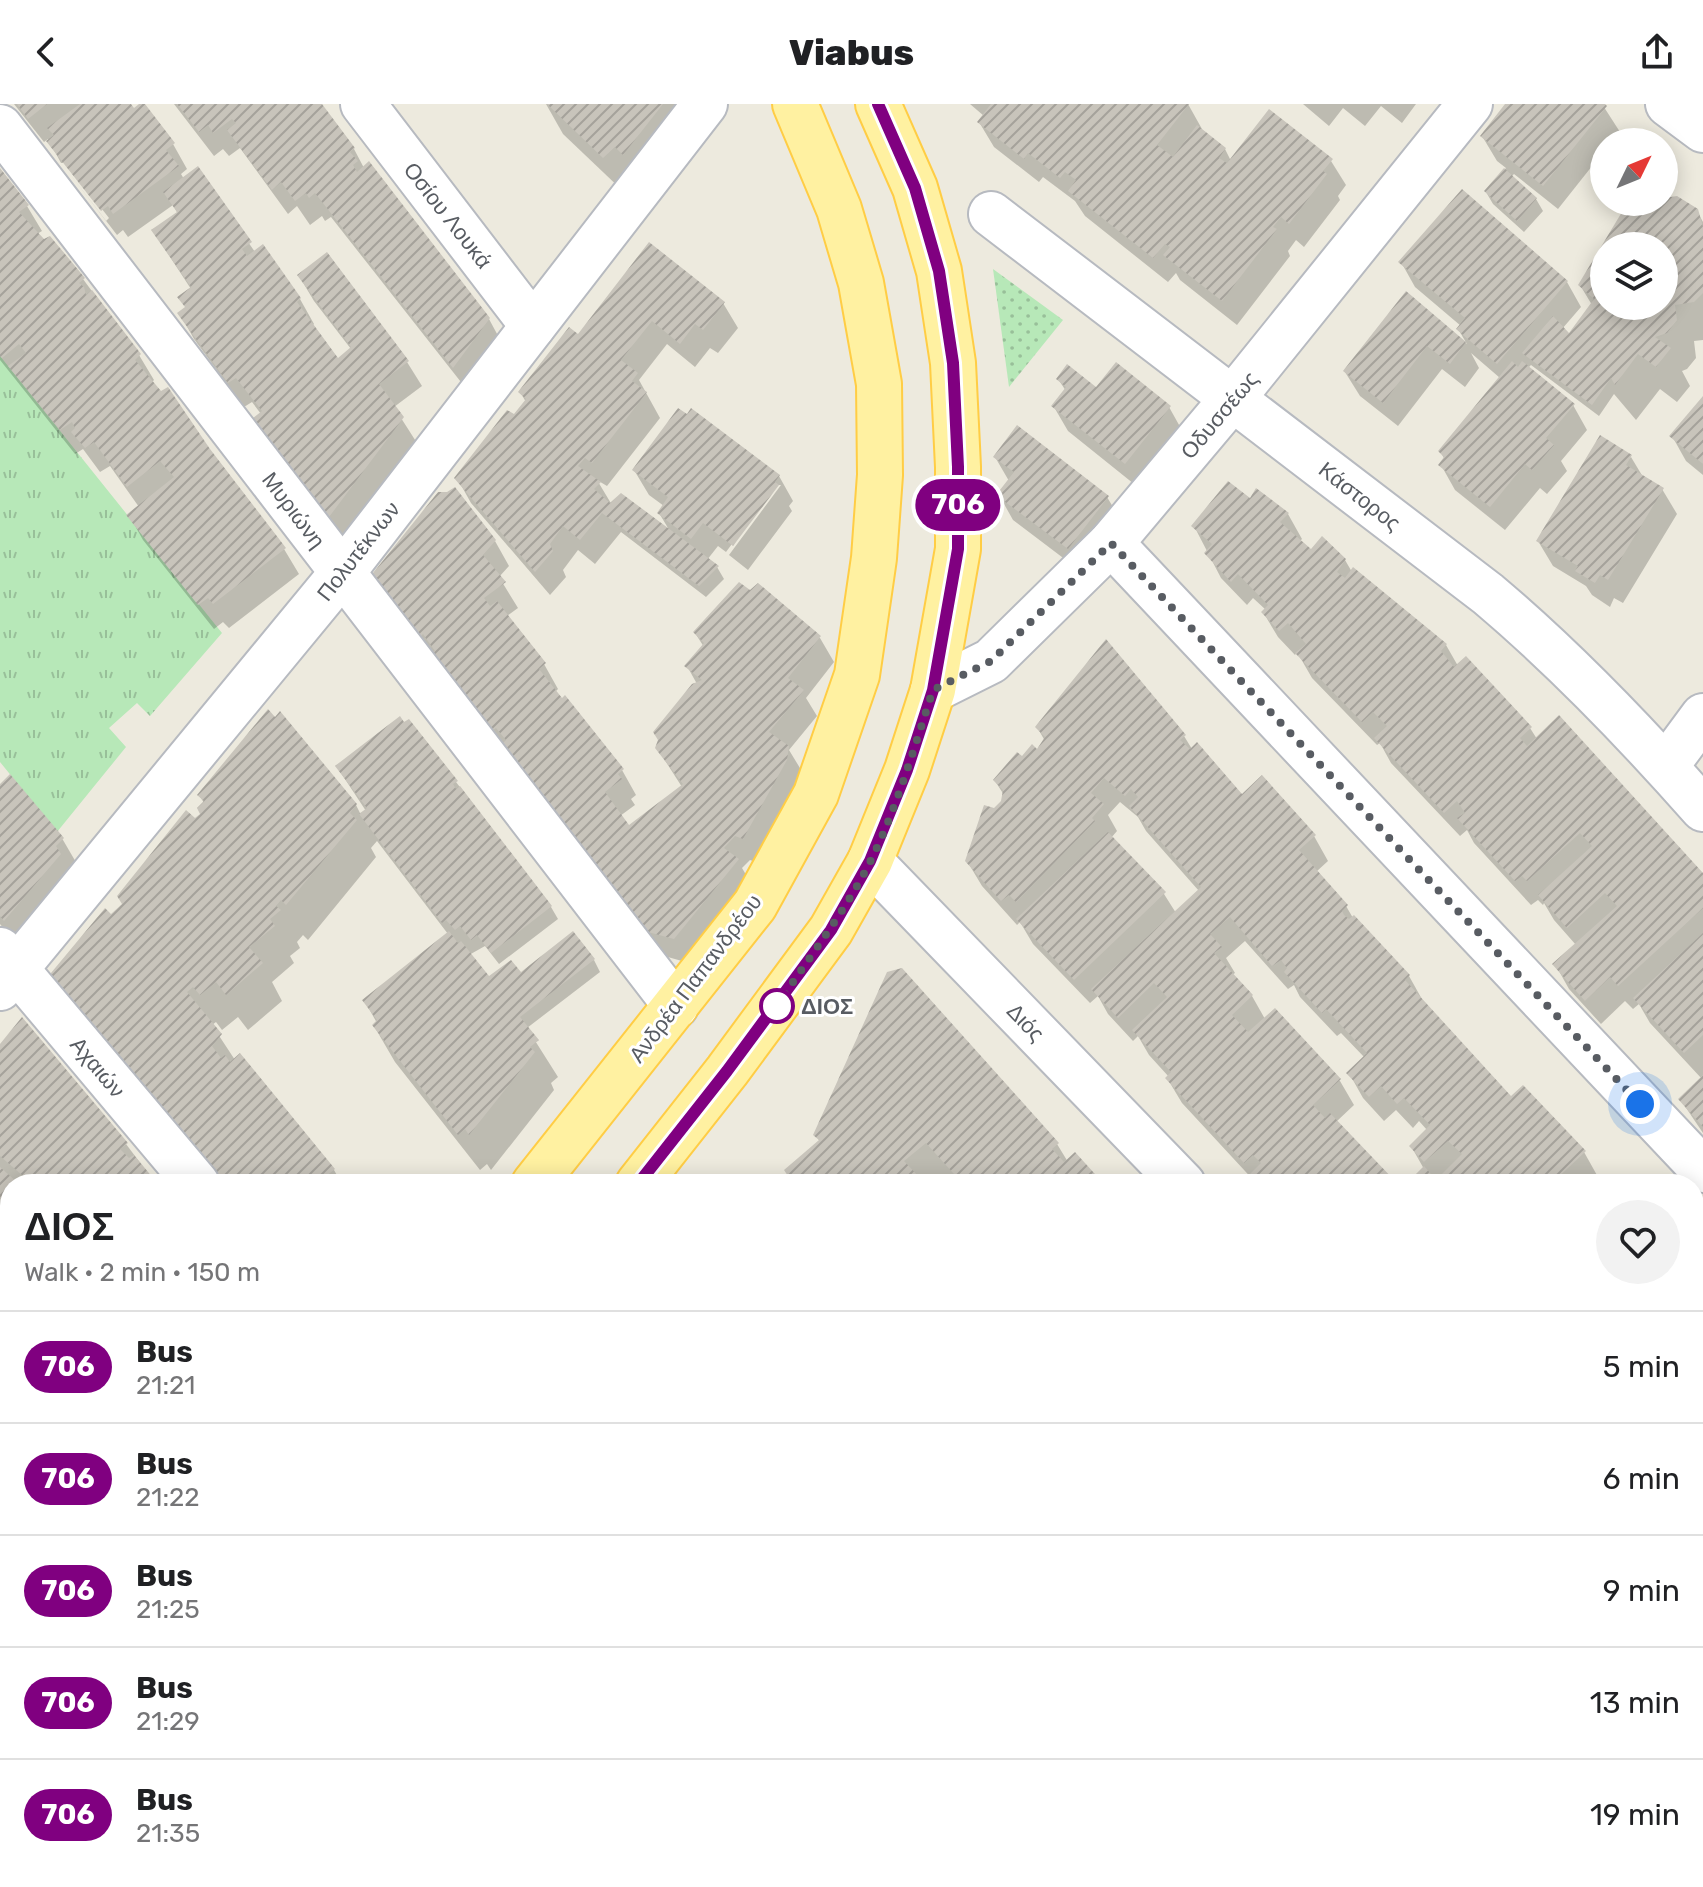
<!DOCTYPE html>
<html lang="en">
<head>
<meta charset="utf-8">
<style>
	:root { --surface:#fff; --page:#f2f2f2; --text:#202124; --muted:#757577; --line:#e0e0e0 }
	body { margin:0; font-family:Rubik,sans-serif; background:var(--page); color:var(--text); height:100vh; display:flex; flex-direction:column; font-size:30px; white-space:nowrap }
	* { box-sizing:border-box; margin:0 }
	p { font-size:26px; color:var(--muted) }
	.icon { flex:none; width:44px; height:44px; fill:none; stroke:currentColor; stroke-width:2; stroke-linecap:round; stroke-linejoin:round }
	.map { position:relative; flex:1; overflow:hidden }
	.side { position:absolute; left:0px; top:1070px; width:1704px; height:714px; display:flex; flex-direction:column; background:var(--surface); border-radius:32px 32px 0 0; box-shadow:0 4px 20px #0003 }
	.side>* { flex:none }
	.badge { padding:0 16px; border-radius:26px; font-size:28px; line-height:52px }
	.needle { width:52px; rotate:47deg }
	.tools { position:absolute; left:1590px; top:24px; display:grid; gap:16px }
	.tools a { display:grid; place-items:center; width:88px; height:88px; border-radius:50%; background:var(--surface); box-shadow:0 4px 20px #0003; font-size:40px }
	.you { position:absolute; width:40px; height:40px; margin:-20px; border:6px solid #fff; border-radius:50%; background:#1a73e8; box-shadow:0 0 0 12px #1a73e833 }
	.map>.badge { position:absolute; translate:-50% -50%; box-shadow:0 0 0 4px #fff }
	.round { display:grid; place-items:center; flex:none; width:84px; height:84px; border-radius:42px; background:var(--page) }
	.head { display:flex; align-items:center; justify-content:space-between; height:136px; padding:0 24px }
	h1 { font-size:38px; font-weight:800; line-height:60px }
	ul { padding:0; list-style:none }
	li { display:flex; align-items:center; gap:24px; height:112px; padding:0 24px; border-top:2px solid var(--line) }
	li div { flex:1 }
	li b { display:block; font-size:30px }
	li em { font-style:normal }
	li .badge { min-width:88px; font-weight:700; text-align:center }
	header { display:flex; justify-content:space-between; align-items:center; height:104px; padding:0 24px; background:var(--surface); font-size:36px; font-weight:800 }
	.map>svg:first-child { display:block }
	.education { fill:#dcd9cd }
	.grass { fill:url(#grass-dots) }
	.park { fill:url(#park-tufts) }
	.shadow { fill:#0003; fill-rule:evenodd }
	.building { fill:url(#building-hatch); fill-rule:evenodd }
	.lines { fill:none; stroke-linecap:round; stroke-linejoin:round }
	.minor-casing { stroke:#b7bac0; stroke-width:48 }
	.major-casing { stroke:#ffcd45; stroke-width:48 }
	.minor { stroke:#fff; stroke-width:44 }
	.major { stroke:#fff1a1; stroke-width:44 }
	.line-casing { stroke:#fff; stroke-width:18 }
	.line { stroke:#800080; stroke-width:12 }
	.walk { stroke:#585c62; stroke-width:8; stroke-dasharray:0 14.4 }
	.stop-dot { fill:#fff; stroke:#800080; stroke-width:4 }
	.labels { text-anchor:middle; stroke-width:6; stroke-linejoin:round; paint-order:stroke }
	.street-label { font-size:22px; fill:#585c62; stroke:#fff }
	.stop-label { font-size:22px; font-weight:bold; fill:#585c62; stroke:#fff; text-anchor:start }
</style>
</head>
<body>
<header><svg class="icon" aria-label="back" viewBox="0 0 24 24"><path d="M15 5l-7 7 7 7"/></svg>Viabus<svg class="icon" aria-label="share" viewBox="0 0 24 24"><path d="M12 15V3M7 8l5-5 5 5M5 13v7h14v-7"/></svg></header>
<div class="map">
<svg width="1703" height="1783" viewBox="0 0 1703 1783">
	<defs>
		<pattern id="grass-dots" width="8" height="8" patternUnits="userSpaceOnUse" patternTransform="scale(2)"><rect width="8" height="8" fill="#b7e8b8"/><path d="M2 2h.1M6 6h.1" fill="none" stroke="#98bf99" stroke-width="1.8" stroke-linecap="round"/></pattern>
		<pattern id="park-tufts" width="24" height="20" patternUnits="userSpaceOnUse" patternTransform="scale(2)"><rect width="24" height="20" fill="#b7e8b8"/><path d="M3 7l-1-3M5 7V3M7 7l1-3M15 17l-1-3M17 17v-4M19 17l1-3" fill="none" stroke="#98bf99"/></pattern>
		<pattern id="building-hatch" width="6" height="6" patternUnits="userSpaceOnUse" patternTransform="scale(2)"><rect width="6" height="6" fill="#c8c4bb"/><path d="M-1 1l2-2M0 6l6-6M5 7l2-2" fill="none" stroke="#a5a29b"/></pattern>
	</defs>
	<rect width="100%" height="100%" fill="#edeade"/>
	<path class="education" d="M1694,1679L1703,1689V1783H1397L1391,1774H1694Z"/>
	<path class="grass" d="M993,165L1063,216L1009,283Z"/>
	<path class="park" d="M0,252L222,529L150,612L137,599L109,624L126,643L57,728L0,658Z"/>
	<g class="shadow">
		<path d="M14,0H128L173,40L187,65L181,70L184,75L197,65L255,148L263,143L300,195L314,220L312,222L337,257L351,245L314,197L299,172L407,258L422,282L394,303L417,339L344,436L270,340L256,315L261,310L252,298L244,303L194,235L180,210L186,205L191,185L153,127L178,110L173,101L128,133L123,126L117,131L63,61L106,117L109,114L66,59H61L48,35L44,38Z"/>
		<path d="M174,0H319L354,45L364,64L489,215L503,241L468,287L331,113L325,117L322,112L310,121L297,102L288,110L240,44L229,52L223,45L214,52Z"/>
		<path d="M546,0H713L625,89L563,30Z"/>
		<path d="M970,0H1188L1202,25L1201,27L1225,45L1231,57H1331L1346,81L1338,92L1340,96L1304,143L1296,136L1288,147L1290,152L1237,221L1180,176L1176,169L1168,178L1085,112L1075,97L1043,73L1039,78L994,43L979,18L984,12Z"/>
		<path d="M1303,0H1416L1402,19L1381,2L1365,22L1343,4L1329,22Z"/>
		<path d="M1508,0H1602L1620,28L1612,38H1604V47L1558,105L1514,70L1511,73L1536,95L1543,107L1524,128L1493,100L1486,88L1506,64L1497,57L1482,32Z"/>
		<path d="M0,67L27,102L42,127L37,130L83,175L139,251L154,276L151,279L209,347L284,445L299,470L229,524L223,518L214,525L143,436L129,411L139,403L110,362L100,368L83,345L75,350L0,256Z"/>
		<path d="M1664,96L1697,107L1703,118V236L1694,237L1696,254L1687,265L1682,267L1690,282L1677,298L1660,285L1636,316L1614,290L1599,312L1531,261L1528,264L1573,301L1587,326L1561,357L1567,367L1547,390L1540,384L1505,426L1455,386L1441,361L1445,356L1440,347L1500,274L1471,249L1479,264L1465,283L1442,265L1398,322L1360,292L1345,268L1406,190L1467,240L1458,225L1461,222L1415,183L1401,158L1567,178L1581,203L1562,225L1569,232L1592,201L1580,181L1630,98ZM1604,142H1664V202H1604Z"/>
		<path d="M723,199L738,224L718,249L710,244L695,263L667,240L639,276L660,314L607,382L597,376L612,401L671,429L659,409L664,402L649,391L634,366L779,372L793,397L789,402L792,407L748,466L729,451L781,381H776L726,448L718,442L707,456L717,463L724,475L706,493L621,428L595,460L578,446L563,466L566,473L550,491L471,399L457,374L526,298L520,288L578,233Z"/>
		<path d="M1058,275L1169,303L1183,328L1139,384L1068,327L1054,303L1066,287Z"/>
		<path d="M1703,295V371L1686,357L1672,332Z"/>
		<path d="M995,353L1107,393L1122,418L1083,469L1013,416L999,391L1009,377Z"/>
		<path d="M1631,353L1643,373L1662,385L1677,410L1623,499L1614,494L1610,503L1592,491L1586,482L1553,462L1538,437Z"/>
		<path d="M1251,397L1288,410L1302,435L1299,438L1311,448L1345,456L1352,468L1446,541L1458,562L1530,624L1537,635L1703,772V1029L1680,995L1702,975L1650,919L1639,900L1633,905L1625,897L1601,920L1569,885L1555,860L1576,841L1554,816L1544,799L1543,801L1538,796L1531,801L1474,739L1467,726L1460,732L1391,659L1380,639L1377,641L1312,574L1297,548L1295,551L1278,533L1263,508L1266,506L1253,494L1247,501L1221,474L1194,422Z"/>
		<path d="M495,437L509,462L499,473L518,504L507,512L544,560L558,585L555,588L622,666L636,691L631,695L635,701L620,712L629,724L682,683L657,644L697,580L687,562L704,543L695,529L820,534L834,558L806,594L817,612L789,646L803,669L758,759L750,756L742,764L752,781L689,859L650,848L385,499Z"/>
		<path d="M1037,623L1184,632L1192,645L1242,693L1314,732L1328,757L1316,768L1346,802L1353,814L1409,872L1423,897L1511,995L1584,1048L1598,1073L1591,1080H1409L1424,1065L1411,1042L1427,1026L1419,1017L1413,1024L1396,1006L1384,1017L1363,994L1349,969L1365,954L1341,929L1337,932L1300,893L1294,881L1288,885L1245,837L1226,854L1235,869L1232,871L1252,892L1265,915L1275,907L1340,977L1354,1001L1336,1018L1395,1080H1257L1182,999L1167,974L1169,973L1149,951L1138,932L1133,937L1108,910L1098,892L1090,899L1033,840L1020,818L1017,821L982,782L967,757L995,707L1003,698L1004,691L995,677L1023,655L1038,648L1045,637ZM1120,698L1138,713L1146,727L1199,787L1176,809L1164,790L1111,734L1117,727L1108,711Z"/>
		<path d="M337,663L456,678L551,803L558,815L499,860L485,842L469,851L496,885L520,871L594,856L600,868L527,924L558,973L551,979L554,986L491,1066L487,1060L480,1066L395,958L374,922L377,919L364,896L448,830L377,737L371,744L376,753L308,836L303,831L297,838L300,844L290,852L294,859L272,878L282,897L248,926L238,913L222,926L216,918L212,921L235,956L334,1066L342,1080H210L70,912L111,813L203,710L204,699L199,691L356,701L361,711L366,707Z"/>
		<path d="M10,673L63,736L84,772L26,852L0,820V683Z"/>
		<path d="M0,943L126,1040L156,1080H10V1142L0,1154Z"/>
		<path d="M816,1031L1057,1040L1068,1058L1101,1080H953L948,1074L940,1080H781L820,1038Z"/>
		<path d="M1694,1134L1703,1146V1174L1694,1183Z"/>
		<path d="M1703,1263V1422L1694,1431V1271Z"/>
		<path d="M0,1314L10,1326V1600L2,1605L0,1602Z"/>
		<path d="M1703,1436V1554L1694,1544V1444Z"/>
		<path d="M1694,1758L1703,1768V1783H1500L1492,1774H1694Z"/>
		<path d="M171,1774H296L283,1783H163Z"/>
		<path d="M301,1774H448L455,1783H307Z"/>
		<path d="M516,1774H671L677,1783H523Z"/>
		<path d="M883,1774H906L895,1783H890Z"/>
		<path d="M1114,1774H1284L1273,1783H1119Z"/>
	</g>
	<g class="building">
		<path d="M17,0H47L28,15Z"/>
		<path d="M80,0H131L134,4L139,0H145L175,39L166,46L179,62L113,110L108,102L101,107L46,37L54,31L47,24Z"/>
		<path d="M177,0H322L355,44L350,48L358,57L353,61L357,68L369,57L490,214L453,264L315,89L309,94L306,89L295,97L281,78L272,86L227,26L236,19L232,15L213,29L208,21L199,28Z"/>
		<path d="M547,0H663L623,51L615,43L603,54Z"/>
		<path d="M991,0H1189L1157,41L1173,53L1197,21L1226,44L1219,54L1227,59L1269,5L1333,55L1323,67L1327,70L1289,120L1281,113L1273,123L1277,125L1222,197L1163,151L1170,143L1165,140L1153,154L1068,87L1076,76L1065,68L1060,74L1028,49L1024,55L977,18Z"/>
		<path d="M1505,0H1605L1607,2L1543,82L1480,32Z"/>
		<path d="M198,62L252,138L242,145L247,152L263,140L301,194L297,198L338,254L351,243L297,171L327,148L409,257L379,280L404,313L329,413L253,314L262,307L236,274L228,279L177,209L185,203L177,193L191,183L151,126L177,108L163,88Z"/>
		<path d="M0,64L29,101L19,108L44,135L50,132L85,174L79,179L84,183L86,191L92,186L141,250L135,256L161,287L168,283L210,345L286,444L213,500L208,494L198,501L126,411L174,373L160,357L127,383L94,338L85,344L71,328L75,324L72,318L60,326L8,262L26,249L19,240L2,254L0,252Z"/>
		<path d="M1504,64L1537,94L1517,117L1484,87Z"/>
		<path d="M1462,85L1568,177L1497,260L1456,225L1465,214L1398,158Z"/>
		<path d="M1677,92L1698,105L1703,123V189L1694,198L1675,201L1677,216L1667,229L1655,233L1671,244L1656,263L1638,250L1615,281L1611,274L1592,301L1522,249L1553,212L1569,229L1594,195L1578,181L1628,98H1664V94ZM1604,142H1664V202H1604Z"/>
		<path d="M649,138L725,198L703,226L695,220L680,240L652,217L621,256L638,269L632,277L647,288L592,359L585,354L578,362L601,378L594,385L610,399L621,389L719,462L699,482L602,409L580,436L563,422L550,440L553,447L535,468L454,374L507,306L514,310L526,295L518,288L569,223L578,230Z"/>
		<path d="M1406,187L1466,238L1450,260L1427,242L1383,299L1343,267Z"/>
		<path d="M1512,257L1518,263L1522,257L1575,300L1546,334L1554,341L1532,366L1525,360L1490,403L1438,361L1444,353L1438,347Z"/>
		<path d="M1116,258L1171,302L1125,360L1051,302L1066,283L1056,275L1067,260L1096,283Z"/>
		<path d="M1703,292V360L1669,332Z"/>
		<path d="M678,304L687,310L691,304L780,371L775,378L779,381L733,442L703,419L691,435L657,409L668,393L632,366Z"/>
		<path d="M1017,321L1109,392L1068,445L996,391L1014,368L993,353Z"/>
		<path d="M1600,331L1632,351L1626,361L1664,384L1608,476L1600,471L1595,479L1575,467L1578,462L1536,437Z"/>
		<path d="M1228,377L1250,394L1256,384L1289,409L1280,418L1311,445L1322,432L1346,455L1337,468L1345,474L1353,463L1447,540L1441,547L1454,563L1466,552L1532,623L1520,634L1527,642L1559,611L1703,769V804L1618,882L1610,873L1585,897L1552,860L1617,802L1605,789L1567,824L1538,791L1592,742L1580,729L1527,777L1522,772L1515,777L1457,714L1465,709L1457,697L1444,709L1374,634L1387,622L1373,608L1362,618L1295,549L1306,540L1288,519L1279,527L1261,508L1268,501L1238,470L1231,478L1204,449L1212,440L1191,422Z"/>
		<path d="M455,383L496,436L483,451L506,478L484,494L490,502L497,497L546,559L539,565L562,594L565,591L624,665L618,670L622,675L605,688L629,721L683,680L655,644L658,636L653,628L692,580L702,576L684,562L704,539L693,528L739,478L750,486L758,479L821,532L788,574L804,586L769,628L789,642L787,656L743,735L735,732L724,744L739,755L674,835L633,824L562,731L568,725L565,719L559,712L555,716L498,643L506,636L496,624L489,629L428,552L435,547L423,530L416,537L369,474L438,388H447Z"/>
		<path d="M1106,535L1186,631L1180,636L1190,645L1197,638L1242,690L1262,671L1316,731L1299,746L1348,801L1342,807L1344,811L1349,815L1354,811L1410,871L1405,876L1511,992L1523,981L1586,1047L1551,1080H1406L1424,1062L1436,1076L1462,1050L1448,1037L1424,1058L1409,1042L1430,1021L1404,994L1397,1000L1381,982L1369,993L1346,969L1367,949L1326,905L1322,909L1284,868L1287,864L1281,856L1272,862L1230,813L1210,830L1222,843L1214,849L1253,891L1232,911L1248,928L1275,904L1341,975L1313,1001L1325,1014L1330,1009L1396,1078L1393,1080H1259L1250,1070L1261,1059L1253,1051L1244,1059L1165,974L1171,968L1132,926L1167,893L1154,879L1118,914L1091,885L1201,783L1129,702L1138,693L1131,685L1125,692L1104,674L1091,689L1104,700L1092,714L1095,717L1016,798L1009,791L1001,797L965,757L984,701L994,704L1001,697L1003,686L993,676L1017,648L1022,652L1032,640L1037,645L1045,633L1035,623Z"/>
		<path d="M268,605L275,613L280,607L357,700L350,709L357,716L286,801L281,796L276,802L281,806L270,815L275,822L249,843L263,859L226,891L216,878L200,891L193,883L187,888L222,930L212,942L221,954L225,951L230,958L240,949L335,1065L325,1073L330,1080H217L161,1012L167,1008L156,994L152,1000L46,875L105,804L111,810L122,800L117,792L186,706L195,714L200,710L197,704L204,697L197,691Z"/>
		<path d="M400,612L404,618L409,615L458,677L453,680L456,685L460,682L552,802L491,849L477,831L471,836L460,822L455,826L446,816L442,819L359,710L367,704L335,662Z"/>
		<path d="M10,670L64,734L56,742L61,750L4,817L0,812V680Z"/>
		<path d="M1108,728L1166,788L1074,876L1016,815Z"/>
		<path d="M449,827L458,839L461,837L489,872L511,856L521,868L573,827L595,855L520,913L539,936L530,943L535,948L469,1031L465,1025L458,1031L372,921L377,916L362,896Z"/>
		<path d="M1703,829V931L1684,949L1633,894Z"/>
		<path d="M902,864L1059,1039L1052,1045L1064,1058L1075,1048L1104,1080H963L926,1039L904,1057L919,1073L911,1080H778L788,1072L784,1066L819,1036L813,1031L887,868Z"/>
		<path d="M22,913L128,1039L120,1045L129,1054L134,1051L158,1080H43L39,1075L29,1077L0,1052V940Z"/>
		<path d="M1703,971V1023L1678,995Z"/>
		<path d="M0,1063L19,1080H10V1101L0,1113Z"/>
		<path d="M1634,1070L1644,1080H1623Z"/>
		<path d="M1703,1260V1347L1695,1354L1703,1363V1385L1694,1393V1268Z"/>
		<path d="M0,1310L10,1323V1329L7,1332L10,1339L0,1346Z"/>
		<path d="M10,1352V1574L3,1581L0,1577V1360Z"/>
		<path d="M1703,1433V1534L1696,1540L1694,1537V1441Z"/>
		<path d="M1694,1755L1703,1765V1783H1510L1502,1774H1694Z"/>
		<path d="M169,1774H245L241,1776L247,1783H161Z"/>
		<path d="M328,1774H440L445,1781L452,1776L458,1783H329L333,1780Z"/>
		<path d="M533,1774H673L676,1778L670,1783H534L537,1780Z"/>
		<path d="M918,1774H1030L1037,1783H907Z"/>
		<path d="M1113,1774H1242L1232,1783H1195L1190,1778L1185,1783H1120Z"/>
	</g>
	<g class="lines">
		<g class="minor-casing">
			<g id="minor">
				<path d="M363,0L533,222"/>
				<path d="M1668,0L1703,26"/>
				<path d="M0,23L676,902"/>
				<path d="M991,110L1488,490C1565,555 1636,629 1703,705"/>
				<path d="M1111,439L1703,1066"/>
				<path d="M933,586L991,557L1111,439L1233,294L1470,0"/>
				<path d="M1666,662L1703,612"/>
				<path d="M870,757L1183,1080"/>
				<path d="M0,846L197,1080"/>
				<path d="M0,884L342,469L705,0"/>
				<path d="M1694,1191L1703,1183"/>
				<path d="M1694,1621L1703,1631"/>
				<path d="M0,1627L10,1640"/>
				<path d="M489,1774L496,1783"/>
				<path d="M1355,1774L1361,1783"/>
				<path d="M1067,1783L1074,1774"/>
			</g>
		</g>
		<g class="major-casing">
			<g id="major">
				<path d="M534,1080L755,801L816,690L857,571L874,454L880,371L879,280L861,179L839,105L795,0"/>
				<path d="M638,1080L727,967L831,826L870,757L907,666L933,586L958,445V363L953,259L939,167L915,84L878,0"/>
				<path d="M0,1734L10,1722"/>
				<path d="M67,1783L75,1774"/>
			</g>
		</g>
		<use href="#minor" class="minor"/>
		<use href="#major" class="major"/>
	</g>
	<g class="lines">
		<g class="line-casing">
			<path id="line" d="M638,1080L727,967L831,826L870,757L907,666L933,586L958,445V363L953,259L939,167L915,84L878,0"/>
		</g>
		<use href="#line" class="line"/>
		<path class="walk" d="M777,902C808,854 844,810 870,758C897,704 914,644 933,586L991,557L1111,439L1640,1000"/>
	</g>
	<circle class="stop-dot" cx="777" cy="902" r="16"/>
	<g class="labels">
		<g class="street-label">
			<text transform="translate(448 111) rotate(52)" y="8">Οσίου Λουκά</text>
			<text transform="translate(1219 311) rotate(-50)" y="8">Οδυσσέως</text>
			<text transform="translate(1360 392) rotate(38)" y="8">Κάστορος</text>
			<text transform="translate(294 406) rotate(53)" y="8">Μυριώνη</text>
			<text transform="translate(358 447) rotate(-52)" y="8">Πολυτέκνων</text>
			<text transform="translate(695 874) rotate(-53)" y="8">Ανδρέα Παπανδρέου</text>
			<text transform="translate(1026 918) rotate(46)" y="8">Διός</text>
			<text transform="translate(98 963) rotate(50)" y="8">Αχαιών</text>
		</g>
		<g class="stop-label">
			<text x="801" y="910">ΔΙΟΣ</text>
		</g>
	</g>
</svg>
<div class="tools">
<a><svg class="needle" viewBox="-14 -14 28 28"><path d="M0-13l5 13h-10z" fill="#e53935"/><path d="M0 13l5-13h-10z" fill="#757577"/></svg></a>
<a><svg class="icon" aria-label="layers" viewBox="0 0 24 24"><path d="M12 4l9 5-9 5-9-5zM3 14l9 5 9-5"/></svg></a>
</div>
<div class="you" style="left:1640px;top:1000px"></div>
<b class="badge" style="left:958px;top:401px;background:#800080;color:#fff">706</b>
<section class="side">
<div class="head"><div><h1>ΔΙΟΣ</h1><p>Walk · 2 min · 150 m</p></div><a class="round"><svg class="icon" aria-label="heart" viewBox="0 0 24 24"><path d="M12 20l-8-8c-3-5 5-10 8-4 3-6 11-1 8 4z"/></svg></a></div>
<ul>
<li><span class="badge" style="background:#800080;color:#fff">706</span><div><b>Bus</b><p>21:21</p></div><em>5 min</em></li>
<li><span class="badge" style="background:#800080;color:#fff">706</span><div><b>Bus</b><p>21:22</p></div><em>6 min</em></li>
<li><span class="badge" style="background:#800080;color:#fff">706</span><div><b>Bus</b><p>21:25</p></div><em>9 min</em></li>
<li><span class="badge" style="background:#800080;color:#fff">706</span><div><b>Bus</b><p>21:29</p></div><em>13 min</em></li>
<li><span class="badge" style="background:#800080;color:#fff">706</span><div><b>Bus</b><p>21:35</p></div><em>19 min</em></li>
</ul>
</section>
</div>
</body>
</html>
